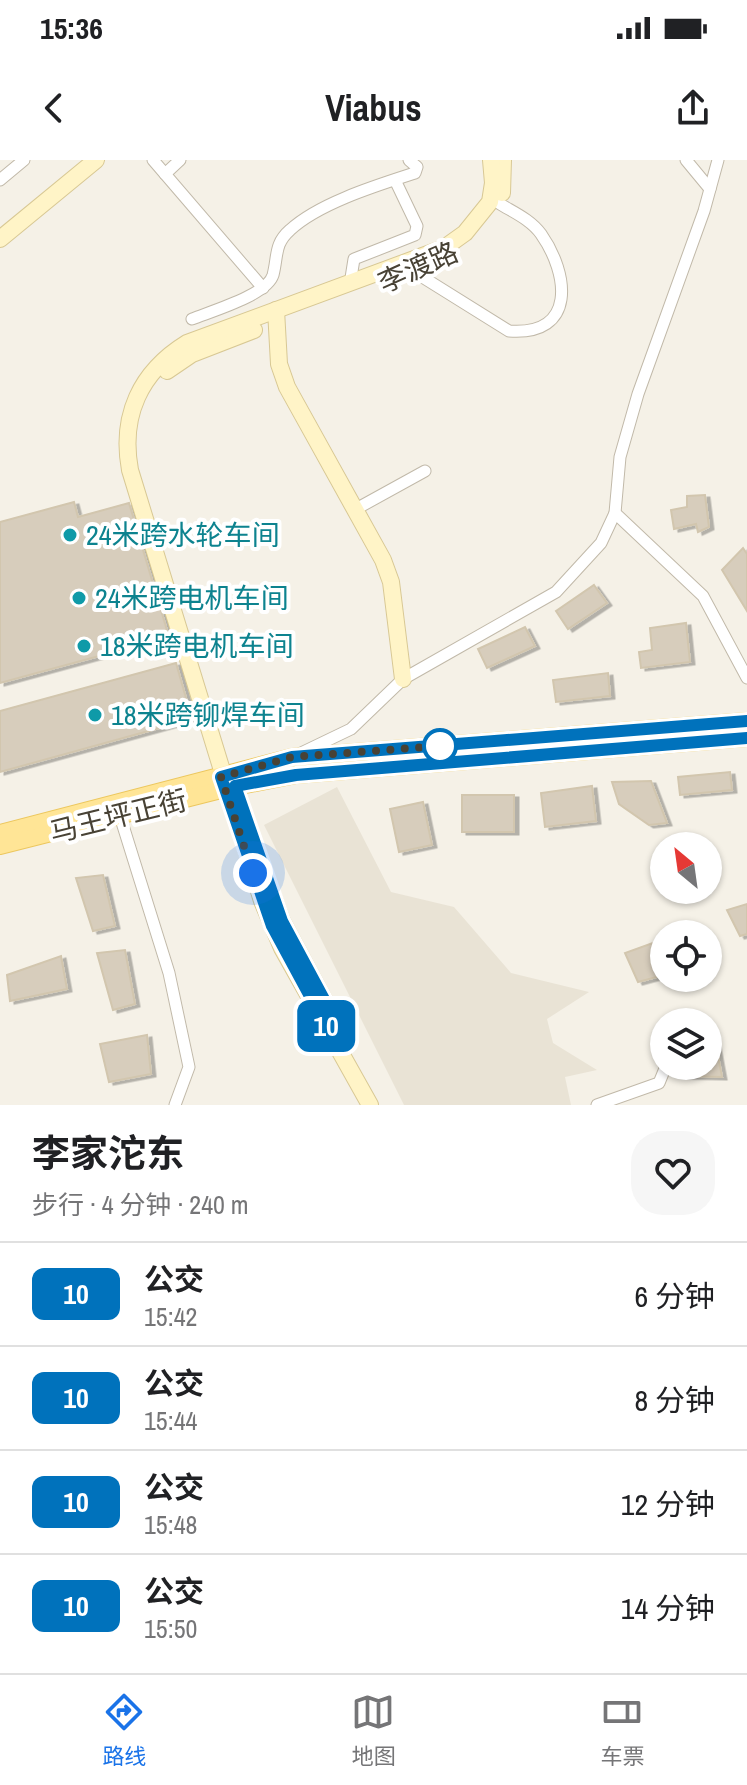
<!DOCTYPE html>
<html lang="zh">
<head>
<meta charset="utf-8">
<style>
	:root { --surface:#fff; --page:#f6f6f6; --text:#202124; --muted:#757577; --line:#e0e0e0; --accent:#1a73e8 }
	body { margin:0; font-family:"Archivo Narrow","Noto Sans SC",sans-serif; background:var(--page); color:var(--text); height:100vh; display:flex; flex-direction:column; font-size:30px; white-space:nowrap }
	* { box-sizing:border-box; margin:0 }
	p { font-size:26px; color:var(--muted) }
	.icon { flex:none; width:44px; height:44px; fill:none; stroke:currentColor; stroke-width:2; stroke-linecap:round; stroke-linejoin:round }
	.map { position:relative; height:945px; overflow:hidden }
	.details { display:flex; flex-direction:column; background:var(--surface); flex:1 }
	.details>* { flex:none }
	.badge { padding:0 16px; border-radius:12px; font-size:28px; line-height:52px }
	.needle { width:52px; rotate:331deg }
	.tools { position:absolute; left:650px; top:672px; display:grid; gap:16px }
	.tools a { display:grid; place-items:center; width:72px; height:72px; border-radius:50%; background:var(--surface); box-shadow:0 2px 6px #0004; font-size:40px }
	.you { position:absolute; width:40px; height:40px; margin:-20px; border:6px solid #fff; border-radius:50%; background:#1a73e8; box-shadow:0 0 0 12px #1a73e833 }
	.map>.badge { position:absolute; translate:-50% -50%; box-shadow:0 0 0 4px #fff }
	.round { display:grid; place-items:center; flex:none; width:84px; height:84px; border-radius:32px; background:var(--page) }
	.overview { display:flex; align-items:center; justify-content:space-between; height:136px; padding:0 32px }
	h1 { font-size:38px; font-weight:700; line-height:60px }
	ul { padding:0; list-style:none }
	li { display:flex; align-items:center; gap:24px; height:104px; padding:0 32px; border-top:2px solid var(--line) }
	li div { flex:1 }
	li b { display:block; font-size:30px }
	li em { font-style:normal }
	li .badge { min-width:88px; font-weight:700; text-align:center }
	.status { display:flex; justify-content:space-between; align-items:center; height:56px; padding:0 40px; background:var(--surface); direction:ltr }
	.status svg { height:22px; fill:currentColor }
	header { display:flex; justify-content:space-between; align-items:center; height:104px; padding:0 32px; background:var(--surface); font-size:36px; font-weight:700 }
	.tabs { display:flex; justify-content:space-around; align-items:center; height:112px; border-top:2px solid var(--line); background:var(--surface); font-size:22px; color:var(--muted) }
	.tabs a { display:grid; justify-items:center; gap:4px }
	.tabs .selected { color:var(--accent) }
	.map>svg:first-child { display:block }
	.residential { fill:#e9e3d5 }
	.building { fill:#d7cdbc; stroke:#d2c6ae; stroke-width:2; filter:url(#shadow) }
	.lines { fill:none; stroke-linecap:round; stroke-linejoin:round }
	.street-casing { stroke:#c1b9a9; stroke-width:13 }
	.secondary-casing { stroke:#d8c894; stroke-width:18 }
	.primary-casing { stroke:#ecc75e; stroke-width:18 }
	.street { stroke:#fff; stroke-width:11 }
	.secondary { stroke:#fff4c7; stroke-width:16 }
	.primary { stroke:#ffe596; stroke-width:16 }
	.line-casing { stroke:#fff; stroke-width:18 }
	.line { stroke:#0072bc; stroke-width:12 }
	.walk { stroke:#484235; stroke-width:8; stroke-dasharray:0 14.4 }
	.culture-dot { fill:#0f9aa8; stroke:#fff; stroke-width:3 }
	.stop-dot { fill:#fff; stroke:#0072bc; stroke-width:4 }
	.labels { text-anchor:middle; stroke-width:8; stroke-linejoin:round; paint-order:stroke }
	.street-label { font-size:28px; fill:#484235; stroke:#fff }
	.culture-label { font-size:28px; fill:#0d838f; stroke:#fff; text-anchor:start }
</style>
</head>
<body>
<div class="status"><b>15:36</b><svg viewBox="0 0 49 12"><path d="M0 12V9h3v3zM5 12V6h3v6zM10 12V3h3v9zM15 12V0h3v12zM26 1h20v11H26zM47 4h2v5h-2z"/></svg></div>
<header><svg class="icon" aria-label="back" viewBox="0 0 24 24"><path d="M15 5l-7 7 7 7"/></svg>Viabus<svg class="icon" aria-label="share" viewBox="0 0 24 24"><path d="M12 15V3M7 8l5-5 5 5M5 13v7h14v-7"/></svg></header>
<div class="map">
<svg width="747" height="945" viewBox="0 0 747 945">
	<defs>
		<filter id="shadow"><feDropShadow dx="4.5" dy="2.5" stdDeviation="0" flood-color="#0004"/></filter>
	</defs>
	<rect width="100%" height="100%" fill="#f5f1e7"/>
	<path class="residential" d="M337,627L391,732L454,747L511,813L589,832L547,859L553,883L597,910L565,917L571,945H404L264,665Z"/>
	<g class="building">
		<path d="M705,335L709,367L698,372L696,364L674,369L671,350L687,347V336Z"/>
		<path d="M74,342L78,357L129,343L169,477L0,523V362Z"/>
		<path d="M743,388L747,394V451L722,410Z"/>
		<path d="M594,425L607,443L568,469L556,451Z"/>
		<path d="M686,463L690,502L641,508L639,492L652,490L650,468Z"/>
		<path d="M525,467L535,486L487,508L478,489Z"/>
		<path d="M176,503L192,559L0,612V551Z"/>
		<path d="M608,513L610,536L556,542L553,520Z"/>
		<path d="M730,612L732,630L680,635L678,617Z"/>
		<path d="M651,621L667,663L649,665L619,644L612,622Z"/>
		<path d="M592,626L596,661L545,667L541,633Z"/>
		<rect x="462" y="635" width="52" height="37"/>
		<path d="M423,642L432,685L399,692L390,649Z"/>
		<path d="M103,715L115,766L93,771L76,718Z"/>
		<path d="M747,744V774L740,776L727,750Z"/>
		<path d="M664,779V815L638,822L625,793Z"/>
		<path d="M125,790L135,844L113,850L97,793Z"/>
		<path d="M61,796L67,829L10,841L7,815Z"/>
		<path d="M147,875L151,914L109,922L100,884Z"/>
		<path d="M716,885L722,917L681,916L678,906H708V887Z"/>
	</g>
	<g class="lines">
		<g class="street-casing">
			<g id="street">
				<path d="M153,0L263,128"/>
				<path d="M686,0L710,29"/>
				<path d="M165,14L180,0"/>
				<path d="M0,20L24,0"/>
				<path d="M416,113L509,171C577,176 569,114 541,74C531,60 515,53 500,44"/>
				<path d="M350,124L354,99L415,75L417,66L395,20"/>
				<path d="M192,159C212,151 267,135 273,115C278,96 274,84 290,70C319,43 378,25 415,13L417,7L409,0"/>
				<path d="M356,349L425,311"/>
				<path d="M615,353L703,436L747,518"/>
				<path d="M299,594L351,569L403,519L556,432L601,383L615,353L620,297L638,234L704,51L718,0"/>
				<path d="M120,656L169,813L189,907L175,945"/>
				<path d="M597,945L659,923L666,906"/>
			</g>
		</g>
		<g class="secondary-casing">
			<g id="secondary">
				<path d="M502,33L503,0"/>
				<path d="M0,79L96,0"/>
				<path d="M276,150L279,204L287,227L383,400L391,422L403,519"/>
				<path d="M167,211L192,194L254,170"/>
				<path d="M268,723L282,761L335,860"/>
				<path d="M370,945L282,788L262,741L130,310C120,256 140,212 187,183L444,88L465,73L490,42L493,23L491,0"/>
			</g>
		</g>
		<g class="primary-casing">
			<g id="primary">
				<path d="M0,673L292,597L747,561"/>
				<path d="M0,686L225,629L296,615L747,578"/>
			</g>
		</g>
		<use href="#street" class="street"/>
		<use href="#secondary" class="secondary"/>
		<use href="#primary" class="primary"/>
	</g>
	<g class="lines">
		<g class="line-casing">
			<path id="line" d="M747,561L292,597L221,617L272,766L331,875L340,869L282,761L235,626L296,615L747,578"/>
		</g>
		<use href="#line" class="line"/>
		<path class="walk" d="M253,713L221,617L292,597L440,586"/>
	</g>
	<g class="culture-dot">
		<circle cx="70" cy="375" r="8"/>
		<circle cx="79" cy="438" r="8"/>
		<circle cx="84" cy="486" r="8"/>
		<circle cx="95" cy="555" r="8"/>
	</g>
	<circle class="stop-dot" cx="440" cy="586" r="16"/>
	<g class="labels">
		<g class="street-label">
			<text transform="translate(418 107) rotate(-24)" y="10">李渡路</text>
			<text transform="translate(118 656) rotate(-14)" y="10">马王坪正街</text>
		</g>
		<g class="culture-label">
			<text x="86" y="385">24米跨水轮车间</text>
			<text x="95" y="448">24米跨电机车间</text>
			<text x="100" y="496">18米跨电机车间</text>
			<text x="111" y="565">18米跨铆焊车间</text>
		</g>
	</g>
</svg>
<div class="tools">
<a><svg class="needle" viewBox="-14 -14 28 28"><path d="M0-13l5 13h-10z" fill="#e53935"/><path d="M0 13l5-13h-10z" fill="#757577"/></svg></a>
<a><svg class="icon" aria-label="locate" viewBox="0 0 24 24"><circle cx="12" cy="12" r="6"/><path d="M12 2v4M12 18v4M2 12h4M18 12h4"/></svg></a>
<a><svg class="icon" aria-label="layers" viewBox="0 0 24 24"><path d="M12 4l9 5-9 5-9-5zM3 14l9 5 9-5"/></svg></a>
</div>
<div class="you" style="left:253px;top:713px"></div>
<b class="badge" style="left:326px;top:866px;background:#0072bc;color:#fff">10</b>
</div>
<section class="details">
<div class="overview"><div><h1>李家沱东</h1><p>步行 · 4 分钟 · 240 m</p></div><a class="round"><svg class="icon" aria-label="heart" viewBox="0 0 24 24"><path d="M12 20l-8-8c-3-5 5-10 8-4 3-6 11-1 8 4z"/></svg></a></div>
<ul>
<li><span class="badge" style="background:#0072bc;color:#fff">10</span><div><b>公交</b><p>15:42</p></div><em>6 分钟</em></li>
<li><span class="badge" style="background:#0072bc;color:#fff">10</span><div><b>公交</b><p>15:44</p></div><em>8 分钟</em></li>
<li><span class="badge" style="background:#0072bc;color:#fff">10</span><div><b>公交</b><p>15:48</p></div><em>12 分钟</em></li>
<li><span class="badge" style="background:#0072bc;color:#fff">10</span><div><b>公交</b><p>15:50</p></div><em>14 分钟</em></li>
</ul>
</section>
<nav class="tabs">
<a class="selected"><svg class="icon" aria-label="directions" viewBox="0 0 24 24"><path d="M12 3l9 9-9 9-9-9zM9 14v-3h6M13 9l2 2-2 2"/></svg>路线</a>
<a><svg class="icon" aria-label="map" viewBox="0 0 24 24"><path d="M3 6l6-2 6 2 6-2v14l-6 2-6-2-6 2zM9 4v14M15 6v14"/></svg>地图</a>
<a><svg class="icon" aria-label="tickets" viewBox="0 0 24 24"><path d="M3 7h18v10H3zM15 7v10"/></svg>车票</a>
</nav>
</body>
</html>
